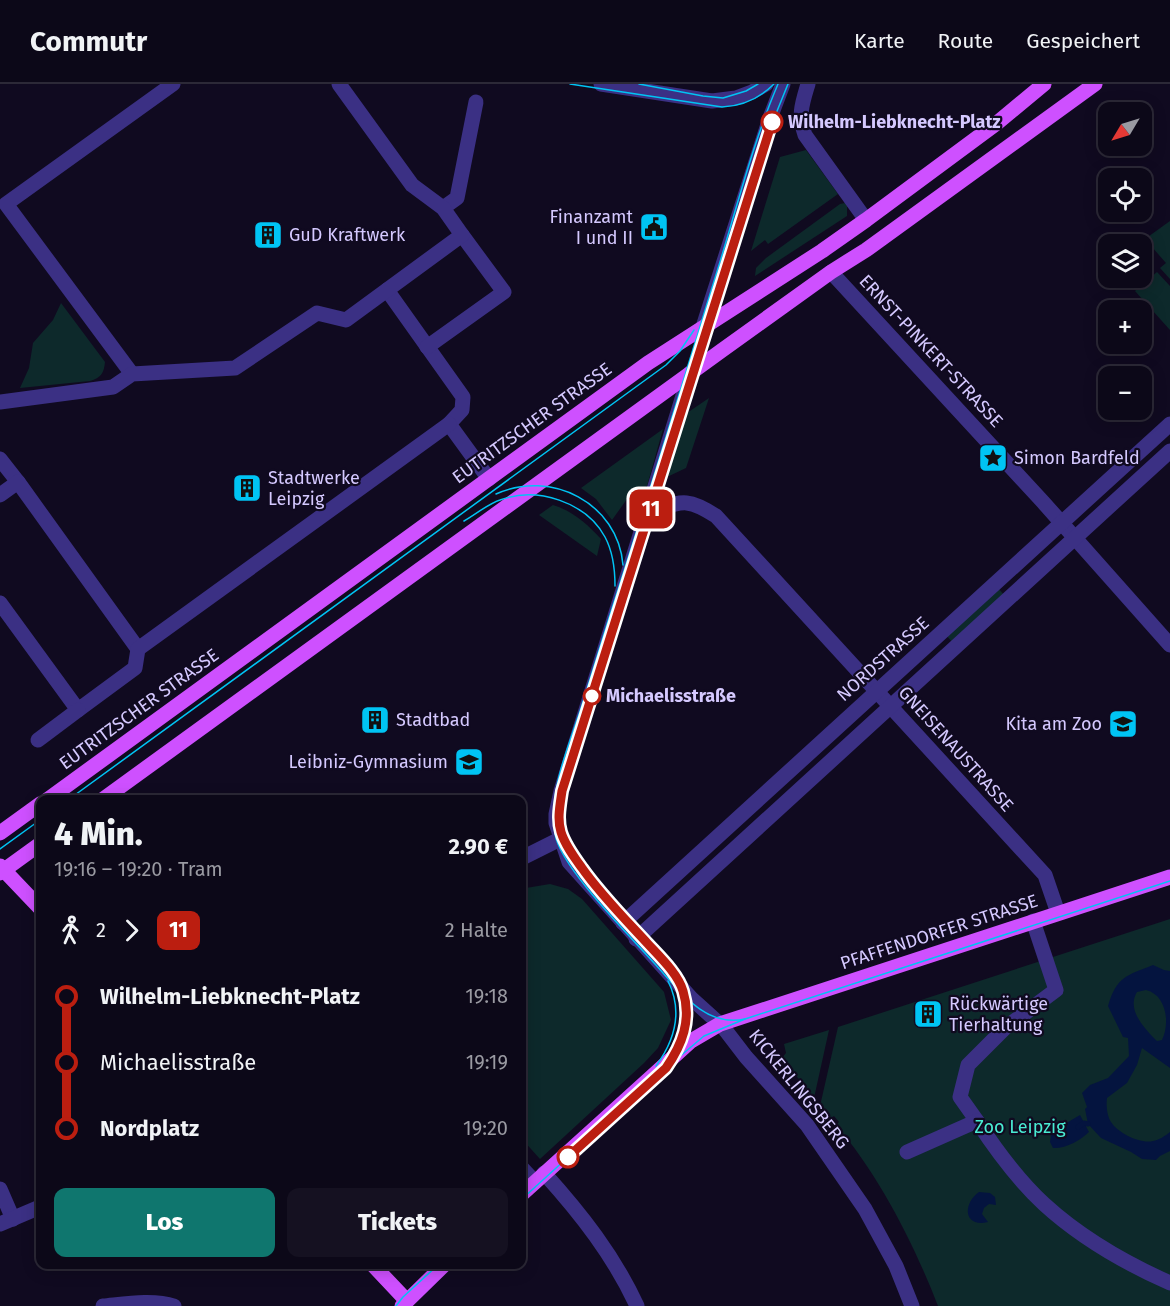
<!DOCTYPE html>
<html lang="de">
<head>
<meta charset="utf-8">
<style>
	:root { --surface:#0c0818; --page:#151121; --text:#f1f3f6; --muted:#9a9aa2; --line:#2c2937; --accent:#0f766e }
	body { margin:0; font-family:"Fira Sans",sans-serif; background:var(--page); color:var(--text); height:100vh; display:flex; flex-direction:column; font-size:22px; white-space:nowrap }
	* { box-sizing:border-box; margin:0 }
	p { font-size:20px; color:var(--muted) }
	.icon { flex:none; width:33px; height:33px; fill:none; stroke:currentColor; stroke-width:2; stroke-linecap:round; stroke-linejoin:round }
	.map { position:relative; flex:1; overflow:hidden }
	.sheet { position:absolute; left:36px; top:711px; width:490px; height:474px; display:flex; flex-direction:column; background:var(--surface); border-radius:12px; box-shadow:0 3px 15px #0003,0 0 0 2px var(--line) }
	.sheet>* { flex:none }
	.badge { padding:0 12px; border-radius:9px; font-size:21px; line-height:39px }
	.needle { width:39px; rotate:232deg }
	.tools { position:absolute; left:1098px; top:18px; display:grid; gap:12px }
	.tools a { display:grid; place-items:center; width:54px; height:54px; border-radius:12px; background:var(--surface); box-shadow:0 3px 15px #0003,0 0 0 2px var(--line); font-size:30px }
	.map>.badge { position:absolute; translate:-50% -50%; box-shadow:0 0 0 3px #fff }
	.legs { display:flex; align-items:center; gap:9px; height:66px; padding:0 18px; font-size:20px }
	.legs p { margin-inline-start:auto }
	.overview { display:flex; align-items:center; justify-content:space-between; height:102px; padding:0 18px }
	h1 { font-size:33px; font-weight:800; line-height:45px }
	.primary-button { display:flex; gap:12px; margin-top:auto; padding:12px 18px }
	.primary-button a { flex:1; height:69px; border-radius:12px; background:var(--accent); color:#fff; font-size:24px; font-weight:800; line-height:69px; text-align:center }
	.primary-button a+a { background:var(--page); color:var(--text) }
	ul { padding:0 18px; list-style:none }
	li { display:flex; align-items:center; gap:21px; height:66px; font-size:22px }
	li i { display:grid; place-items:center; width:9px; height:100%; margin:0 8px; background:currentColor }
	li i::after { content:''; width:15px; height:15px; margin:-8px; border:4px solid; border-radius:50%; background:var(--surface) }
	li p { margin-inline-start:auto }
	li:first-child i { background:linear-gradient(#0000 50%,currentColor 0) }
	li:last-child i { background:linear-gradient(currentColor 50%,#0000 0) }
	header { display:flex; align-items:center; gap:36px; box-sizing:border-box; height:84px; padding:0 30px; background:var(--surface); border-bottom:2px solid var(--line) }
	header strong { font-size:28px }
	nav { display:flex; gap:33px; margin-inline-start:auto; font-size:21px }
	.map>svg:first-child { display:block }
	.green { fill:#0d292b }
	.water { fill:#04143f; fill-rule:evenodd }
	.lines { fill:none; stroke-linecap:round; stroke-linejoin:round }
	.stream { stroke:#04143f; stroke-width:5 }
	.minor { stroke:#3b3084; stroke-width:15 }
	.major { stroke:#ce50ff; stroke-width:15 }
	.tram { stroke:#00c4f4; stroke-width:1.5 }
	.line-1-casing { stroke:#fff; stroke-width:14 }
	.line-1 { stroke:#bb1e10; stroke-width:9 }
	.stop-1-dot { fill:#fff; stroke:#bb1e10; stroke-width:3 }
	.labels { text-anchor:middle; stroke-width:4.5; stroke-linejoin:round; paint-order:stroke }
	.stop-label { font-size:18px; font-weight:bold; fill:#d5c9ff; stroke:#100a20; text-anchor:start }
	.poi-label { font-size:18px; fill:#d5c9ff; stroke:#100a20; text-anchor:start }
	.street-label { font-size:18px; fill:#d5c9ff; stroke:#100a20 }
	.park-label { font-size:18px; fill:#49ebd2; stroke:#100a20 }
</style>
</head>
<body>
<header>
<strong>Commutr</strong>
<nav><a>Karte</a><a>Route</a><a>Gespeichert</a></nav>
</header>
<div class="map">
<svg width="1170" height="1222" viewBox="0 0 1170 1222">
	<rect width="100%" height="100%" fill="#100a20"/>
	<g class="green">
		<path d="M806,66L838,110L768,160L765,156L751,167L780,73Z"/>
		<path d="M845,119L847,122V132L755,192L756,184L766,174L840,120Z"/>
		<path d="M1170,137V195L1160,184L1166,179L1145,155Z"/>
		<path d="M1157,188L1170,202V246L1135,207Z"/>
		<path d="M61,219L105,278C104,289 101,294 90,297L20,304L29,284L33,259L53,236Z"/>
		<path d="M709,314L686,384L667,393L687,329Z"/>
		<path d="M663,345L647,402L627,415L612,436L596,415L581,404Z"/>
		<path d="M553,421C573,427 587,440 601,455L597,472L539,431Z"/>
		<path d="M998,504L1005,512L953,559L946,551Z"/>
		<path d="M550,800L568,805L582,815L664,908L671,936L658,964L644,979L540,1075L522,1055V807L526,804Z"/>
		<path d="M1170,835V1222H938C914,1160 879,1091 836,1041L839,1038L834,1032L831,1034L820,1022L838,943Z"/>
		<path d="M829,946L814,1014L782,974L786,969L784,960Z"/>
	</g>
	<g class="water">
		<path d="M1153,881L1164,886L1170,887V984L1142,964L1137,981L1127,999L1107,1014C1106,1021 1107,1032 1111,1038C1118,1049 1140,1060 1153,1057C1159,1056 1165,1052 1170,1048V1067L1160,1072L1156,1076L1142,1075L1131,1068L1101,1054L1088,1040L1085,1025L1087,1023L1082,1009L1090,1001L1108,994L1129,972L1128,954L1123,953L1108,922C1117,892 1126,892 1153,881ZM1146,906C1167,911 1170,940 1162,956L1157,957C1145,945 1126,926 1137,908Z"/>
		<path d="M1080,1031L1089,1048C1081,1056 1065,1065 1053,1064L1050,1058L1052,1045L1063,1041Z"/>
		<path d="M979,1108L990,1109L995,1113L996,1121L989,1120L984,1124L982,1130L988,1138C964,1144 962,1120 979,1108Z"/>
	</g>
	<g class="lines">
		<path class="stream" d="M1078,1043L1084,1039L1088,1040"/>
		<g class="minor">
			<path d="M601,0L712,17L736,14L752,8L766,0"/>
			<path d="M808,0C802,20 798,30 805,51L866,136"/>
			<path d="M443,124L457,114L476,18"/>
			<path d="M831,188L1043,418L1170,561"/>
			<path d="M387,206L463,313L462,326L449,340L489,395"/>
			<path d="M703,243L770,34L783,0"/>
			<path d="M427,263L504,208L462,151"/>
			<path d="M690,289L561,707L556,730V739L569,778L691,914L723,943L746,973L807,1041L865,1125L896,1182L912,1222"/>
			<path d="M132,290L6,120L173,0"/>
			<path d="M0,318L113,303L132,290L235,284L317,229L346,236L462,151L443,124L412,101L339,0"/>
			<path d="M0,375L18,398"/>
			<path d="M0,411L18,398L138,565"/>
			<path d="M646,429C680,419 684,411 716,432L1045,791L1058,829"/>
			<path d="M0,519L78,626L135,584L138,565L449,340"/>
			<path d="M38,656L78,626"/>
			<path d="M522,774L560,755"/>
			<path d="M623,839L1170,340"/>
			<path d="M636,855L1170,367"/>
			<path d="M977,1037L960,1013L968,981L1005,944L1056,906L1033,837"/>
			<path d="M907,1068L977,1037C996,1066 1018,1096 1044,1120C1080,1153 1125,1179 1170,1199"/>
			<path d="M522,1084L535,1098"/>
			<path d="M544,1089C581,1130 614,1172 637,1222"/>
			<path d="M0,1105L13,1135"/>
			<path d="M0,1140L40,1123"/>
			<path d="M103,1222C124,1220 153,1215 174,1222"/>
		</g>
		<g class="major">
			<path d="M47,716L648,279L822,167L866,136L997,39L1044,0"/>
			<path d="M102,716L721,267L831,188L866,166L1095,0"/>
			<path d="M0,749L40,720"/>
			<path d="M0,782L40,824"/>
			<path d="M0,789L40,760"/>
			<path d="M522,1110L691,957L720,940L1170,793"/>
			<path d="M372,1180L406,1216"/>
			<path d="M402,1222L445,1180"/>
		</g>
		<g class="tram">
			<path d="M570,0L722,23C742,22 760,14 774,0"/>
			<path d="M639,0L703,12L723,14L746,7L758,0"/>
			<path d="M773,37L788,0"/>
			<path d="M496,410C551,385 618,419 623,481"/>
			<path d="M464,437C476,430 488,420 500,416C537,402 586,418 605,453C613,468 615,485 615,502"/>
			<path d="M68,716L666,281L680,267L694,246"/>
			<path d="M0,765L40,736"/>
			<path d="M745,935C705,944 679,906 655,880C631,853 560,783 555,750C548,707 569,662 582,621C602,556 622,492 643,427C669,344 695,261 720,178C738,119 754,56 778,0"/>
			<path d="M671,976C685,956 689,934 684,911"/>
			<path d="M656,982C675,956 683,927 668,897"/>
			<path d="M522,1115L666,984L704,952L745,935L1170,797"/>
			<path d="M396,1222L403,1213L439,1180"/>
		</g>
	</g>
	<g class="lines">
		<g class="line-1-casing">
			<path id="line-1" d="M568,1073L666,984C682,961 692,936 683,907C678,890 660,873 648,860C625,835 601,811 582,784C574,773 565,761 561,748C557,735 560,721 562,707L772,38"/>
		</g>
		<use href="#line-1" class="line-1"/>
	</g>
	<defs>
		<g id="civic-square" transform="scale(1.5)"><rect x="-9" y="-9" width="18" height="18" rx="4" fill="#00c4f4" stroke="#100a20"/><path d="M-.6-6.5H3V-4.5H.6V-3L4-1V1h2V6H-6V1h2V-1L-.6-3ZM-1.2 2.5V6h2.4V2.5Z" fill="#111"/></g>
		<g id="building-square" transform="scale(1.5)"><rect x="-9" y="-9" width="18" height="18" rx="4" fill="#00c4f4" stroke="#100a20"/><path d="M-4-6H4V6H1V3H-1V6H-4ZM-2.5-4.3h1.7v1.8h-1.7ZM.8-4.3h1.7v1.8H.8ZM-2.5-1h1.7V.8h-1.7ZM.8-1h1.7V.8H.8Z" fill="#111"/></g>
		<g id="sight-square" transform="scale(1.5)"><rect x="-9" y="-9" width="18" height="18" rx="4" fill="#00c4f4" stroke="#100a20"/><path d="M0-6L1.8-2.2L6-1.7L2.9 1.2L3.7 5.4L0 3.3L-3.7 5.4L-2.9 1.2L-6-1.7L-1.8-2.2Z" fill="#111"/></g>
		<g id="school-square" transform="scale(1.5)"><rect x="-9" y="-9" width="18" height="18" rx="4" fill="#00c4f4" stroke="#100a20"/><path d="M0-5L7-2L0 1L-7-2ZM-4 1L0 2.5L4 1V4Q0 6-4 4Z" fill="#111"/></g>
	</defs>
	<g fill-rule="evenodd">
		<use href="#civic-square" x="654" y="143"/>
		<use href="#building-square" x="268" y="151"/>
		<use href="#sight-square" x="993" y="374"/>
		<use href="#building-square" x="247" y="404"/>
		<use href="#building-square" x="375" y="636"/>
		<use href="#school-square" x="1123" y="640"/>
		<use href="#school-square" x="469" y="678"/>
		<use href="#building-square" x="928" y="930"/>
	</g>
	<g class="stop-1-dot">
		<circle cx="772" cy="38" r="10"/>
		<circle cx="592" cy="612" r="8"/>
		<circle cx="568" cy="1073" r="10"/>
	</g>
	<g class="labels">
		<g class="stop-label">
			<text x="788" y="44">Wilhelm-Liebknecht-Platz</text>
			<text x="606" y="618">Michaelisstraße</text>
		</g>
		<g class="poi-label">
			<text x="633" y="139" text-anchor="end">Finanzamt<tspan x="633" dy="21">I und II</tspan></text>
			<text x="289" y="157">GuD Kraftwerk</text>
			<text x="1014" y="380">Simon Bardfeld</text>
			<text x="268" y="400">Stadtwerke<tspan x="268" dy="21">Leipzig</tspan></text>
			<text x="396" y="642">Stadtbad</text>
			<text x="1102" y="646" text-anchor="end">Kita am Zoo</text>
			<text x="448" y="684" text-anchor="end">Leibniz-Gymnasium</text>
			<text x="949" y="926">Rückwärtige<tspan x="949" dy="21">Tierhaltung</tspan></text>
		</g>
		<g class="street-label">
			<text transform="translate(931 267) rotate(47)" y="6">ERNST-PINKERT-STRASSE</text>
			<text transform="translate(532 339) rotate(-36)" y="6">EUTRITZSCHER STRASSE</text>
			<text transform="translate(883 575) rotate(-42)" y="6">NORDSTRASSE</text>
			<text transform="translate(139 625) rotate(-36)" y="6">EUTRITZSCHER STRASSE</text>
			<text transform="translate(956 665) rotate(48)" y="6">GNEISENAUSTRASSE</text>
			<text transform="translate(939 848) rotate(-18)" y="6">PFAFFENDORFER STRASSE</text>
			<text transform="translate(799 1005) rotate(51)" y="6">KICKERLINGSBERG</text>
		</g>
		<g class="park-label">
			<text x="1020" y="1049">Zoo Leipzig</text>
		</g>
	</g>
</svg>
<div class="tools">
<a><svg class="needle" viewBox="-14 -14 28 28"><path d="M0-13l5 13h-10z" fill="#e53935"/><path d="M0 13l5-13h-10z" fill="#9a9aa2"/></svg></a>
<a><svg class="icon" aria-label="locate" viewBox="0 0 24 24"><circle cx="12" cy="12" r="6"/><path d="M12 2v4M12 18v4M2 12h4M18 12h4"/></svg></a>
<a><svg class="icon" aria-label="layers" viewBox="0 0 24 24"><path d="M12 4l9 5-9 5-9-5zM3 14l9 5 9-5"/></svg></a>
<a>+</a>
<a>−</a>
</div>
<b class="badge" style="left:651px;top:425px;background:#bb1e10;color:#fff">11</b>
<section class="sheet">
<div class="overview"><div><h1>4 Min.</h1><p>19:16 – 19:20 · Tram</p></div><b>2.90 €</b></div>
<div class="legs"><svg class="icon" aria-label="walk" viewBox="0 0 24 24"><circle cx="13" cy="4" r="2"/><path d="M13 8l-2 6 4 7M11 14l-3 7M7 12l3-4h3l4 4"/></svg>2<svg class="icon" aria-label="forward" viewBox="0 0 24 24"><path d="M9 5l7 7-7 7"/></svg><b class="badge" style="background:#bb1e10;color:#fff">11</b><p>2 Halte</p></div>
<ul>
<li><i style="color:#bb1e10"></i><b>Wilhelm-Liebknecht-Platz</b><p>19:18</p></li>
<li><i style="color:#bb1e10"></i><span>Michaelisstraße</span><p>19:19</p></li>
<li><i style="color:#bb1e10"></i><b>Nordplatz</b><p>19:20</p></li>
</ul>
<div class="primary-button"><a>Los</a><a>Tickets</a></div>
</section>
</div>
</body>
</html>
